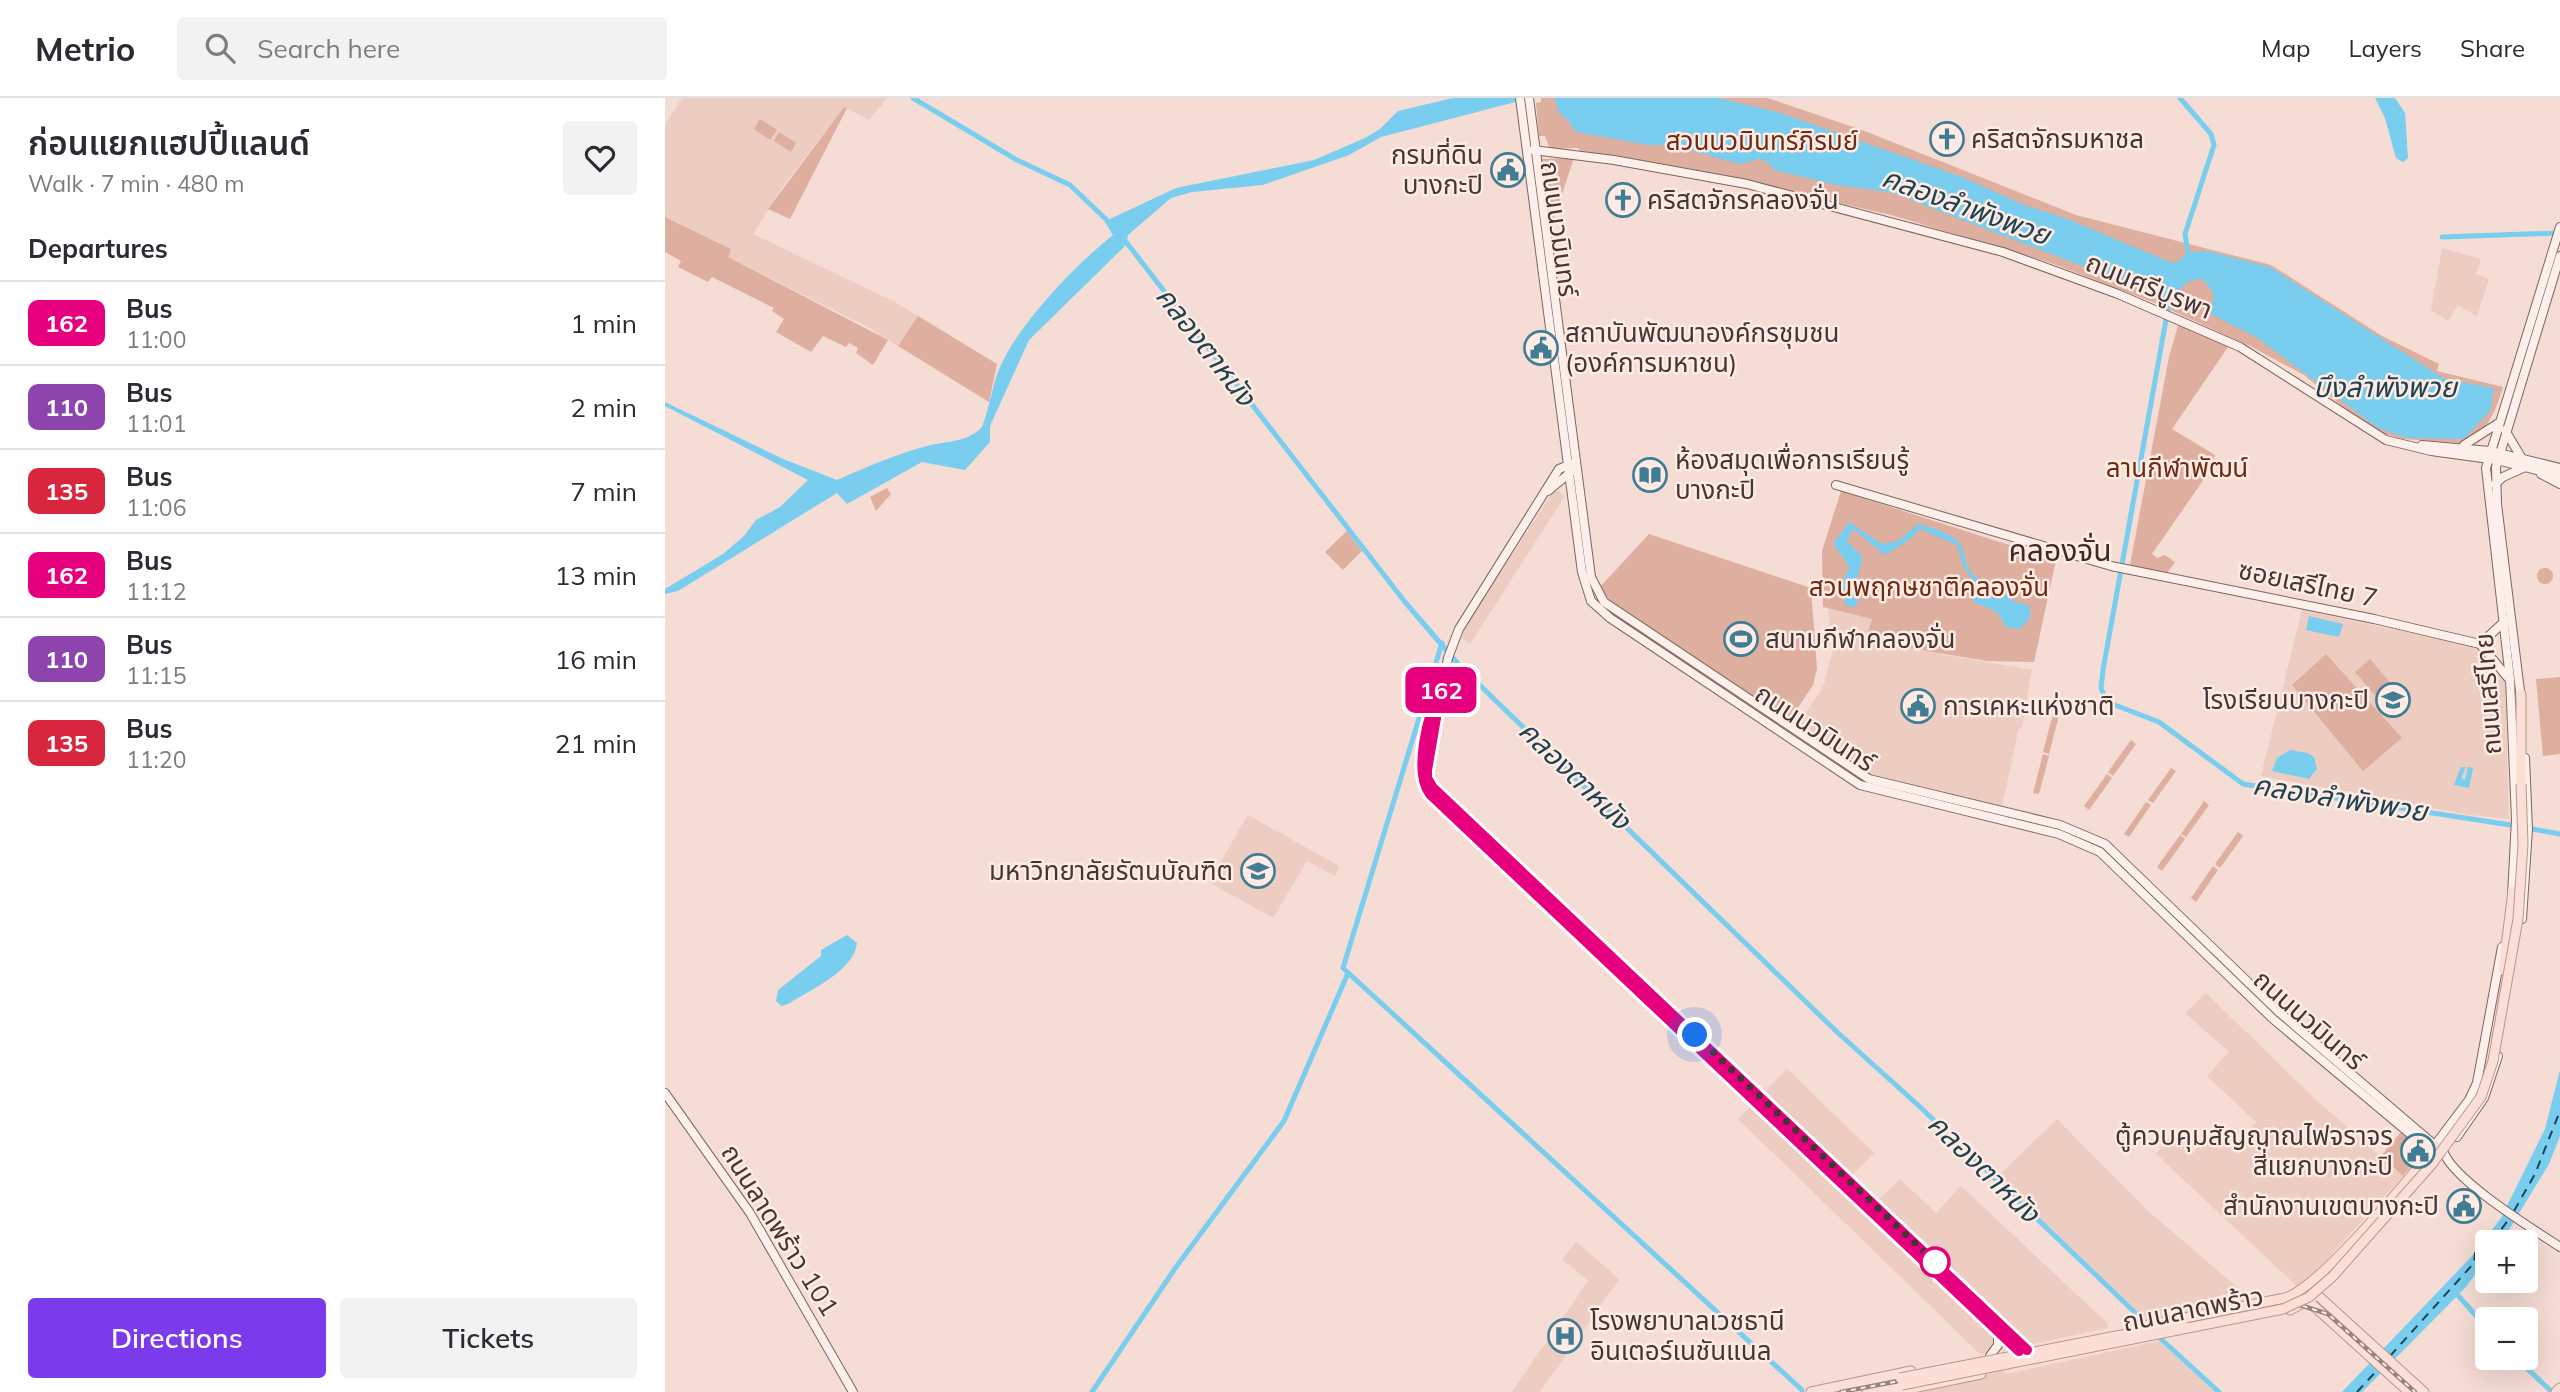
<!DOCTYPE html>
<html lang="en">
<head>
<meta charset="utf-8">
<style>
	:root { --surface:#fff; --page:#f2f2f3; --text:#2b2b33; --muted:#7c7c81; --line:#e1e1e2; --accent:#7c3aed }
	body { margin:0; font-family:Mulish,"Noto Sans Thai",sans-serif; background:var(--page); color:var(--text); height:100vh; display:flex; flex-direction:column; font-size:26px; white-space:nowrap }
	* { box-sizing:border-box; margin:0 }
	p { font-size:23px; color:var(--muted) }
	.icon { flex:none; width:38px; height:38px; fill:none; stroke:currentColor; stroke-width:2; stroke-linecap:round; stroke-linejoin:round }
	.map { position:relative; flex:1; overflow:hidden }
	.side { display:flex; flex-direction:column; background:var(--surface); width:665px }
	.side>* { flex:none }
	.badge { padding:0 14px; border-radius:10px; font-size:24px; line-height:46px }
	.controls { position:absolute; left:1810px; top:1132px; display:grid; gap:14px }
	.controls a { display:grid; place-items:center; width:63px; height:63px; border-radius:7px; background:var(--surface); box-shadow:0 7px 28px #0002; font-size:35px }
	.you { position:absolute; width:35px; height:35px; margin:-18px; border:5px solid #fff; border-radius:50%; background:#1a73e8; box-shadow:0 0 0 10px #1a73e833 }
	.map>.badge { position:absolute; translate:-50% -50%; box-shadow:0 0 0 4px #fff }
	h2 { padding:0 28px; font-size:26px; line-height:63px }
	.round { display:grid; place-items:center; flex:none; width:74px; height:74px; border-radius:7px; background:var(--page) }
	.summary { display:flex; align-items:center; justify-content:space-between; height:119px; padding:0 28px }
	h1 { font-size:33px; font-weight:600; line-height:52px }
	.primary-button { display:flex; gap:14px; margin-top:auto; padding:14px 28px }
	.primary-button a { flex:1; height:80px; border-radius:7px; background:var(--accent); color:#fff; font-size:28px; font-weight:600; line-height:80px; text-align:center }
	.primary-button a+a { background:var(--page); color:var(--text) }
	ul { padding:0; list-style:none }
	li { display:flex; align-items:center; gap:21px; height:84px; padding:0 28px; border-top:2px solid var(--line) }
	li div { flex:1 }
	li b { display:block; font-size:26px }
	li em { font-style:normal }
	li .badge { min-width:77px; font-weight:700; text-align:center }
	header { display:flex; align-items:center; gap:42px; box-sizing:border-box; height:98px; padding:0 35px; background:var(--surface); border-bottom:2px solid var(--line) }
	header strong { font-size:33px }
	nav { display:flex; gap:38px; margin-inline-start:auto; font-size:24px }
	.search { width:490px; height:63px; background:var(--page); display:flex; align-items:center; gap:18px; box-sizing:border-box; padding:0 24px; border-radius:7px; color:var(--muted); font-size:26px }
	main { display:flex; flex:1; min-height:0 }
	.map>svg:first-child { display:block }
	.built { fill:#edcdc2 }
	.green { fill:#deaf9f }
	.water { fill:#79cdee }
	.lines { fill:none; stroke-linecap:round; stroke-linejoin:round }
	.canal { stroke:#79cdee; stroke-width:5 }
	.ferry { stroke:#1d4351; stroke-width:2; stroke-dasharray:9 7; stroke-linecap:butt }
	.secondary-casing { stroke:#7c665f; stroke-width:10 }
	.primary-casing { stroke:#b8978b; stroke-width:11 }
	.secondary { stroke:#fdefea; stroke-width:8 }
	.primary { stroke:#fbdfd6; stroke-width:9 }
	.rail-casing { stroke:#96857f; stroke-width:4.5 }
	.rail { stroke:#ffebe4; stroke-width:2; stroke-dasharray:5; stroke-linecap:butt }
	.primary-bridge-casing { stroke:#b8978b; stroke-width:11; stroke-linecap:butt }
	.primary-bridge { stroke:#fbdfd6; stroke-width:9 }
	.line-casing { stroke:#fff; stroke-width:16 }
	.line { stroke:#e6007e; stroke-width:10 }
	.walk { stroke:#413734; stroke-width:7; stroke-dasharray:0 12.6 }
	.stop-dot { fill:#fff; stroke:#e6007e; stroke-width:3.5 }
	.labels { text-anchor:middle; stroke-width:5; stroke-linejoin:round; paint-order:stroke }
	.poi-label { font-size:26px; fill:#413734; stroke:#ffebe4; text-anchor:start }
	.park-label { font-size:26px; fill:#6c2b12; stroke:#ffebe4 }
	.street-label { font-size:26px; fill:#413734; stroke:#ffebe4 }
	.water-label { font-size:28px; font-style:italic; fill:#1d4351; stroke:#ffebe4 }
	.quarter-label { font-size:30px; fill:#3c2a23; stroke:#ffebe4 }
</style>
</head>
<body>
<header>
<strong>Metrio</strong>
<div class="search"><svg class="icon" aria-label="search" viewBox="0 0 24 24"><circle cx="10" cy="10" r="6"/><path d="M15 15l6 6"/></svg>Search here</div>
<nav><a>Map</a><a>Layers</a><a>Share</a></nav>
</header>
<main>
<section class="side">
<div class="summary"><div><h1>ก่อนแยกแฮปปี้แลนด์</h1><p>Walk · 7 min · 480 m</p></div><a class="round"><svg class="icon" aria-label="heart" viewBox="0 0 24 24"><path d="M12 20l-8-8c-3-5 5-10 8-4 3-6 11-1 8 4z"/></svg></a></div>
<h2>Departures</h2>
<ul>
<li><span class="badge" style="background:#e6007e;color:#fff">162</span><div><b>Bus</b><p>11:00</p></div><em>1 min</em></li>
<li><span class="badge" style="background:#8e44ad;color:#fff">110</span><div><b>Bus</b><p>11:01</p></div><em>2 min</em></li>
<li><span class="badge" style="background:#d7263d;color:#fff">135</span><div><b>Bus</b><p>11:06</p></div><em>7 min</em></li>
<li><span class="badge" style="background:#e6007e;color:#fff">162</span><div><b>Bus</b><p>11:12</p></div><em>13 min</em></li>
<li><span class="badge" style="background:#8e44ad;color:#fff">110</span><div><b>Bus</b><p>11:15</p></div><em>16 min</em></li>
<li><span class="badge" style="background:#d7263d;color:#fff">135</span><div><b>Bus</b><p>11:20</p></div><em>21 min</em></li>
</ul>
<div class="primary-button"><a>Directions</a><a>Tickets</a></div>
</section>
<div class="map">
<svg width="1895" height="1294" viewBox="0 0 1895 1294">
	<rect width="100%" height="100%" fill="#f5dcd4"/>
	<g class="built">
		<path d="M17,0H222L204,22L179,9L116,91L88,136L228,203L253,218L233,248L203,229L62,159L66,151L0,119V27Z"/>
		<path d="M1777,150L1816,161L1811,176L1824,181L1812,218L1793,207L1783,223L1766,212Z"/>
		<path d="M893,393L900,398L805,546L797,540L800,528L888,394Z"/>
		<path d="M1163,510L1207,521L1202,543L1367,572L1357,630H1354L1337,708L1207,678L1132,629L1159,587L1168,551Z"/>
		<path d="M1637,512L1811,549L1840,584L1844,721L1805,717L1596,678Z"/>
		<path d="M583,717L674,768L670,778L642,763L608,820L544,784Z"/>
		<path d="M1541,895L1649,1000L1738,1078L1635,1191L1491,1056L1505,1038L1527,1056L1550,1029L1571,1047L1591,1024L1542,978L1564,954L1520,915Z"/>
		<path d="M1122,971L1209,1055L1185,1080L1212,1103L1235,1081L1271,1115L1296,1088L1442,1225L1443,1230L1316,1257L1073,1021Z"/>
		<path d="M1392,1021L1483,1113L1586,1201L1484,1224L1332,1079Z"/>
		<path d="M911,1144L954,1181L875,1294H847L923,1183L897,1161Z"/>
		<path d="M1494,1243L1550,1294H1256L1272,1291L1268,1286L1336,1271L1341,1276Z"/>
	</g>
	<g class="green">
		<path d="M876,0H1103L1197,32L1411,117L1606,167L1717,238L1774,266L1772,273L1838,289C1831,312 1822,338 1795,345L1738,341L1717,335L1684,314L1639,277L1587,249L1490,205L1386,165L1226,117L1024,71L916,54L913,50L885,51L880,38H874L871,5L876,4Z"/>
		<path d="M179,9L182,10L125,121L103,111Z"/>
		<path d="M95,21L112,32L105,42L89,31Z"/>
		<path d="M114,34L131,45L126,54L109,43Z"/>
		<path d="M909,60L888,123L885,125L876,61Z"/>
		<path d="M0,119L66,151L63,159L223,242L208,267L191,255L193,250L184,245L181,249L158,238L146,254L111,234L119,221L107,213L109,210L47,179L43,184L13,169L16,163L0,154Z"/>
		<path d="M253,218L332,266L324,304L233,248Z"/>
		<path d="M1514,224L1565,246L1507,331L1550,357L1537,384L1487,456L1492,460L1500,457L1510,464L1500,478L1465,467L1504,259Z"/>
		<path d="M222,390L226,396L211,413L205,399Z"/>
		<path d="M1176,393L1391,462L1369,564L1322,563L1201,543L1207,521L1158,509L1157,453Z"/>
		<path d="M682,433L697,453L678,472L660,454Z"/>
		<path d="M984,436L1146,490L1152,571L1148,587L1124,623L944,501L934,490Z"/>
		<circle cx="1880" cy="478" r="8"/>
		<path d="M1661,556L1737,640L1698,673L1627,587Z"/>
		<path d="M1705,561L1734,595L1719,608L1690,574Z"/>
		<path d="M1895,579V656L1878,658L1871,581Z"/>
		<path d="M1388,616L1394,618L1384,656L1378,654Z"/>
		<path d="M1466,642L1471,646L1448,678L1443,674Z"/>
		<path d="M1378,656L1384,658L1374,696L1368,695Z"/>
		<path d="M1506,670L1511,673L1488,705L1483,702Z"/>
		<path d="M1442,676L1447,680L1424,712L1419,708Z"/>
		<path d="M1539,703L1544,707L1521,739L1516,736Z"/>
		<path d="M1481,704L1486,707L1464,739L1459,736Z"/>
		<path d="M1573,734L1578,738L1555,770L1550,766Z"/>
		<path d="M1515,737L1520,741L1497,773L1492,769Z"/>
		<path d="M1548,768L1553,772L1531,804L1526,800Z"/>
		<path d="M1736,1034L1758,1053L1738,1078L1716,1058Z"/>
	</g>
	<g class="water">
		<path d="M788,0H866L716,39L684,57L598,87L527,94L506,100L463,137L461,147L364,242L325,328V344L300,372L257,364L182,406L172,395L13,493L0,496V491L58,456L79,438L91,422L115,409L143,382L0,308V304L118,361L172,382C202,369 233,355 266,347C285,343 302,344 317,329C325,309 327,286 336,267C355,225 411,166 448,137L440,124L445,121L511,90L649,62L700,40L715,31L733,13Z"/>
		<path d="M889,0H1053L1112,14L1297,79L1359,107L1400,120L1505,164L1510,165L1525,154L1542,153L1605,169L1780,281L1829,290L1825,313L1802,338L1796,341L1742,340L1713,330L1591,239L1542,214L1548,206V194L1538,181L1523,183L1515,192L1511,204L1225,94L1171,87L1109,72L1105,66L1094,61L1075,66L1005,47H982L911,34L902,21L895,16Z"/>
		<path d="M1710,0H1730L1740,15L1743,60L1738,64L1731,60L1720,20Z"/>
		<path d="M1184,424L1217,446L1233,443L1253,426C1267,429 1294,437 1298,452C1301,462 1301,470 1309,477C1321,489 1333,478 1348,503L1365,508V520L1355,531L1341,529L1332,514L1309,504L1307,499L1318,488L1317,485H1310L1298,468L1292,447L1255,431L1244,442L1220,457L1188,431L1182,443L1197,458V463L1189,490L1193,504L1190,509L1182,508L1175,494L1184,468L1168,446Z"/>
		<path d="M1644,518L1678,526L1674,539L1641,532Z"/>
		<path d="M1625,652L1643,655L1649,659L1652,671L1644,681L1607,673L1612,660Z"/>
		<path d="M1796,669H1801L1796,680L1800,682L1803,669L1808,670L1804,690L1789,687Z"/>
		<path d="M182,837L192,845C189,873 146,891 125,905L117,908L111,903L113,892L156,858V852Z"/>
		<path d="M1895,972V1038L1884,1066L1842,1135L1835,1144H1822V1160L1801,1189L1697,1294H1677L1808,1157L1836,1120L1880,1031Z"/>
	</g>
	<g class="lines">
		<g class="canal">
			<path d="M248,0L352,62L405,87L447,127"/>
			<path d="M1515,0L1546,36L1549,47L1520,136L1524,161"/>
			<path d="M1777,139L1895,135"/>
			<path d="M458,140L740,504L794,567L1172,934L1253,1007L1480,1224"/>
			<path d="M1506,194L1438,572L1436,590L1442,604L1494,624L1578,686L1852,728"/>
			<path d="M777,545L678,870L1137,1292"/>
			<path d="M1862,730L1895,736"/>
			<path d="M1789,1193L1822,1230"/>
			<path d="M1496,1241L1554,1294"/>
			<path d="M1851,1260L1887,1294"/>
			<path d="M427,1294L511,1169L619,1023L683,875"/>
		</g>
		<g class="ferry">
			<path d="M1849,1113L1870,1076L1895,1013"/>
			<path d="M1827,1144L1844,1121"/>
			<path d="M1725,1258L1809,1165L1810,1155L1822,1150"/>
			<path d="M1692,1294L1714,1270"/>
		</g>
		<g class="secondary-casing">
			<g id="secondary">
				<path d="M855,0L917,474L926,503L945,520L1195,687L1394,736L1435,754L1608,921L1769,1056"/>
				<path d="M864,0L926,479L939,504L1204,681L1395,727L1440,746L1615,915L1779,1055C1791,1084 1868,1131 1895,1149"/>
				<path d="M868,52L949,62L1082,86L1338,154L1453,196L1575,249L1721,342L1766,353L1832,362L1895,378"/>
				<path d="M1840,332L1856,359"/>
				<path d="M1757,347L1825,353L1895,370"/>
				<path d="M1799,347L1832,326"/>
				<path d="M909,365L894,371L794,531L783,560L762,672L763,684L1362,1252"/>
				<path d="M1876,376L1895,386"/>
				<path d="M1830,386L1838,379L1860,369"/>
				<path d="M1171,387L1446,468L1709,521L1815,546L1839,524"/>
				<path d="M883,393L907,373"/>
				<path d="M1815,546L1844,581"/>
				<path d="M773,597L756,680L765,696L800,729"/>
				<path d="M1856,601L1832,406L1831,369L1895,158"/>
				<path d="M775,608L789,603L798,605"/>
				<path d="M1847,798L1851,721L1845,581L1821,370L1895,129"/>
				<path d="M896,820L1354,1253"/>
				<path d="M1857,821L1863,731L1860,660"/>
				<path d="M0,995L85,1115L188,1294"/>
				<path d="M1792,1039L1819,1000L1833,958"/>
				<path d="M1770,1047L1804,1002L1812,985L1837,849"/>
				<path d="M1325,1258L1333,1247V1233"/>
			</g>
		</g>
		<g class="primary-casing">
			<g id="primary">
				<path d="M1856,596V686"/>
				<path d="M1838,872L1848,793"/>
				<path d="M1649,1194L1759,1294"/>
				<path d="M1641,1201L1744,1294"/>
				<path d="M1625,1212L1652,1197"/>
				<path d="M1480,1228L1620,1200C1654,1190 1746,1080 1770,1047"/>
				<path d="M1146,1294L1246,1273"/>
				<path d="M1202,1294L1236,1287"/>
				<path d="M1229,1294L1316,1276"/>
				<path d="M1891,1294L1895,1290"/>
			</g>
		</g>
		<use href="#secondary" class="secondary"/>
		<use href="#primary" class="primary"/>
		<g class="rail-casing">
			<path id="rail" d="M1176,1294L1635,1207L1663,1216L1750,1294"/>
		</g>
		<use href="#rail" class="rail"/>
		<g class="primary-bridge-casing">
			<g id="primary-bridge">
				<path d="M1235,1280L1518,1225"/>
				<path d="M1237,1287L1618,1211L1644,1199L1668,1178L1767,1066L1816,999L1828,963L1853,821L1858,746L1856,686"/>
			</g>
		</g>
		<use href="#primary-bridge" class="primary-bridge"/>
	</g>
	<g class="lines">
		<g class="line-casing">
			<path id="line" d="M1354,1253L765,696C748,674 763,615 776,591L762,672V680L768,690L1362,1252"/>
		</g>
		<use href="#line" class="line"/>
		<path class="walk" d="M1030,937L1270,1164"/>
	</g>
	<defs>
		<g id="church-ring" transform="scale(1.75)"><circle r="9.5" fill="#ffebe4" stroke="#407c93" stroke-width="1.5"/><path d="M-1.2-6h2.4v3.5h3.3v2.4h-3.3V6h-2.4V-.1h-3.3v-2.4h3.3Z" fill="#407c93"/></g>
		<g id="civic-ring" transform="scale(1.75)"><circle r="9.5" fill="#ffebe4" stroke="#407c93" stroke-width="1.5"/><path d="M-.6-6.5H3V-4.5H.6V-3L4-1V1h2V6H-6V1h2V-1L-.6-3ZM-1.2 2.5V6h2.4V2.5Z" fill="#407c93"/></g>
		<g id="library-ring" transform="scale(1.75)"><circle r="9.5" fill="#ffebe4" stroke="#407c93" stroke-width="1.5"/><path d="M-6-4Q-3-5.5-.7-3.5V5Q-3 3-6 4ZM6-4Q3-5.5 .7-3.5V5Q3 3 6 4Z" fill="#407c93"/></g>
		<g id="stadium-ring" transform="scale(1.75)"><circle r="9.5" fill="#ffebe4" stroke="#407c93" stroke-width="1.5"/><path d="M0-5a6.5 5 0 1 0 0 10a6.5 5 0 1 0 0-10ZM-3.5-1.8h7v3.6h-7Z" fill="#407c93"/></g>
		<g id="school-ring" transform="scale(1.75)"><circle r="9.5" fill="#ffebe4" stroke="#407c93" stroke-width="1.5"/><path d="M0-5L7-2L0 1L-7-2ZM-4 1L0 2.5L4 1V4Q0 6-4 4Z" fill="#407c93"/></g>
		<g id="university-ring" transform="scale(1.75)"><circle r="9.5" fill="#ffebe4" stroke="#407c93" stroke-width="1.5"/><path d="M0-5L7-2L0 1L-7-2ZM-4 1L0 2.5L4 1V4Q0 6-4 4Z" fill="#407c93"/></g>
		<g id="hospital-ring" transform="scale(1.75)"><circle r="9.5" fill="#ffebe4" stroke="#407c93" stroke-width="1.5"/><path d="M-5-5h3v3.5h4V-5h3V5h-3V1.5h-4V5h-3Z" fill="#407c93"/></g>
	</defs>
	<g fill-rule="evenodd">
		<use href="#church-ring" x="1282" y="41"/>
		<use href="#civic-ring" x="843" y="72"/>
		<use href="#church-ring" x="958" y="102"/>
		<use href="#civic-ring" x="876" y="250"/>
		<use href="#library-ring" x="985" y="377"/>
		<use href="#stadium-ring" x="1076" y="541"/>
		<use href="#school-ring" x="1728" y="602"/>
		<use href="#civic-ring" x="1253" y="608"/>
		<use href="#university-ring" x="593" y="773"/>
		<use href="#civic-ring" x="1753" y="1053"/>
		<use href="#civic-ring" x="1799" y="1108"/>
		<use href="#hospital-ring" x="900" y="1238"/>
	</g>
	<circle class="stop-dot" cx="1270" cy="1164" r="14"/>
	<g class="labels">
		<g class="poi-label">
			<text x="1306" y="50">คริสตจักรมหาชล</text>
			<text x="818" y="66" text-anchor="end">กรมที่ดิน<tspan x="818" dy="30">บางกะปิ</tspan></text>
			<text x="982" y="111">คริสตจักรคลองจั่น</text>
			<text x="900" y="244">สถาบันพัฒนาองค์กรชุมชน<tspan x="900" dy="30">(องค์การมหาชน)</tspan></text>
			<text x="1010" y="371">ห้องสมุดเพื่อการเรียนรู้<tspan x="1010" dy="30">บางกะปิ</tspan></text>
			<text x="1100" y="550">สนามกีฬาคลองจั่น</text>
			<text x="1704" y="611" text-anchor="end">โรงเรียนบางกะปิ</text>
			<text x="1278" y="617">การเคหะแห่งชาติ</text>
			<text x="568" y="782" text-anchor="end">มหาวิทยาลัยรัตนบัณฑิต</text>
			<text x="1728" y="1047" text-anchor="end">ตู้ควบคุมสัญญาณไฟจราจร<tspan x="1728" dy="30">สี่แยกบางกะปิ</tspan></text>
			<text x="1774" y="1117" text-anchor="end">สำนักงานเขตบางกะปิ</text>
			<text x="925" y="1232">โรงพยาบาลเวชธานี<tspan x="925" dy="30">อินเตอร์เนชันแนล</tspan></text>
		</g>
		<g class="park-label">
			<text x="1097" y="52">สวนนวมินทร์ภิรมย์</text>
			<text x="1512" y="379">ลานกีฬาพัฒน์</text>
			<text x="1264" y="498">สวนพฤกษชาติคลองจั่น</text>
		</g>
		<g class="street-label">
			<text transform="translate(894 131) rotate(82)" y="9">ถนนนวมินทร์</text>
			<text transform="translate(1484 188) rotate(22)" y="9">ถนนศรีบูรพา</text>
			<text transform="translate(1643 486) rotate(12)" y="9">ซอยเสรีไทย 7</text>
			<text transform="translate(1823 596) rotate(-94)" y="9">ถนนเสรีไทย</text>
			<text transform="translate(1150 630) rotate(33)" y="9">ถนนนวมินทร์</text>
			<text transform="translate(1644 922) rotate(41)" y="9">ถนนนวมินทร์</text>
			<text transform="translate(115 1132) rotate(58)" y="9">ถนนลาดพร้าว 101</text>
			<text transform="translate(1528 1211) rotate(-11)" y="9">ถนนลาดพร้าว</text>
		</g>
		<g class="water-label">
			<text transform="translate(1301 108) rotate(20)" y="10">คลองลำพังพวย</text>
			<text transform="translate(541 248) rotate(52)" y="10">คลองตาหนัง</text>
			<text x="1720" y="299">บึงลำพังพวย</text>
			<text transform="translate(910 677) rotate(44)" y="10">คลองตาหนัง</text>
			<text transform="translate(1675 700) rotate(9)" y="10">คลองลำพังพวย</text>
			<text transform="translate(1319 1070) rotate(44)" y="10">คลองตาหนัง</text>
		</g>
		<g class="quarter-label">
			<text x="1395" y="463">คลองจั่น</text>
		</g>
	</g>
</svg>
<div class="controls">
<a>+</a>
<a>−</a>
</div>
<div class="you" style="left:1030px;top:937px"></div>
<b class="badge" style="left:776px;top:592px;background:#e6007e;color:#fff">162</b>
</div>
</main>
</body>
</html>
